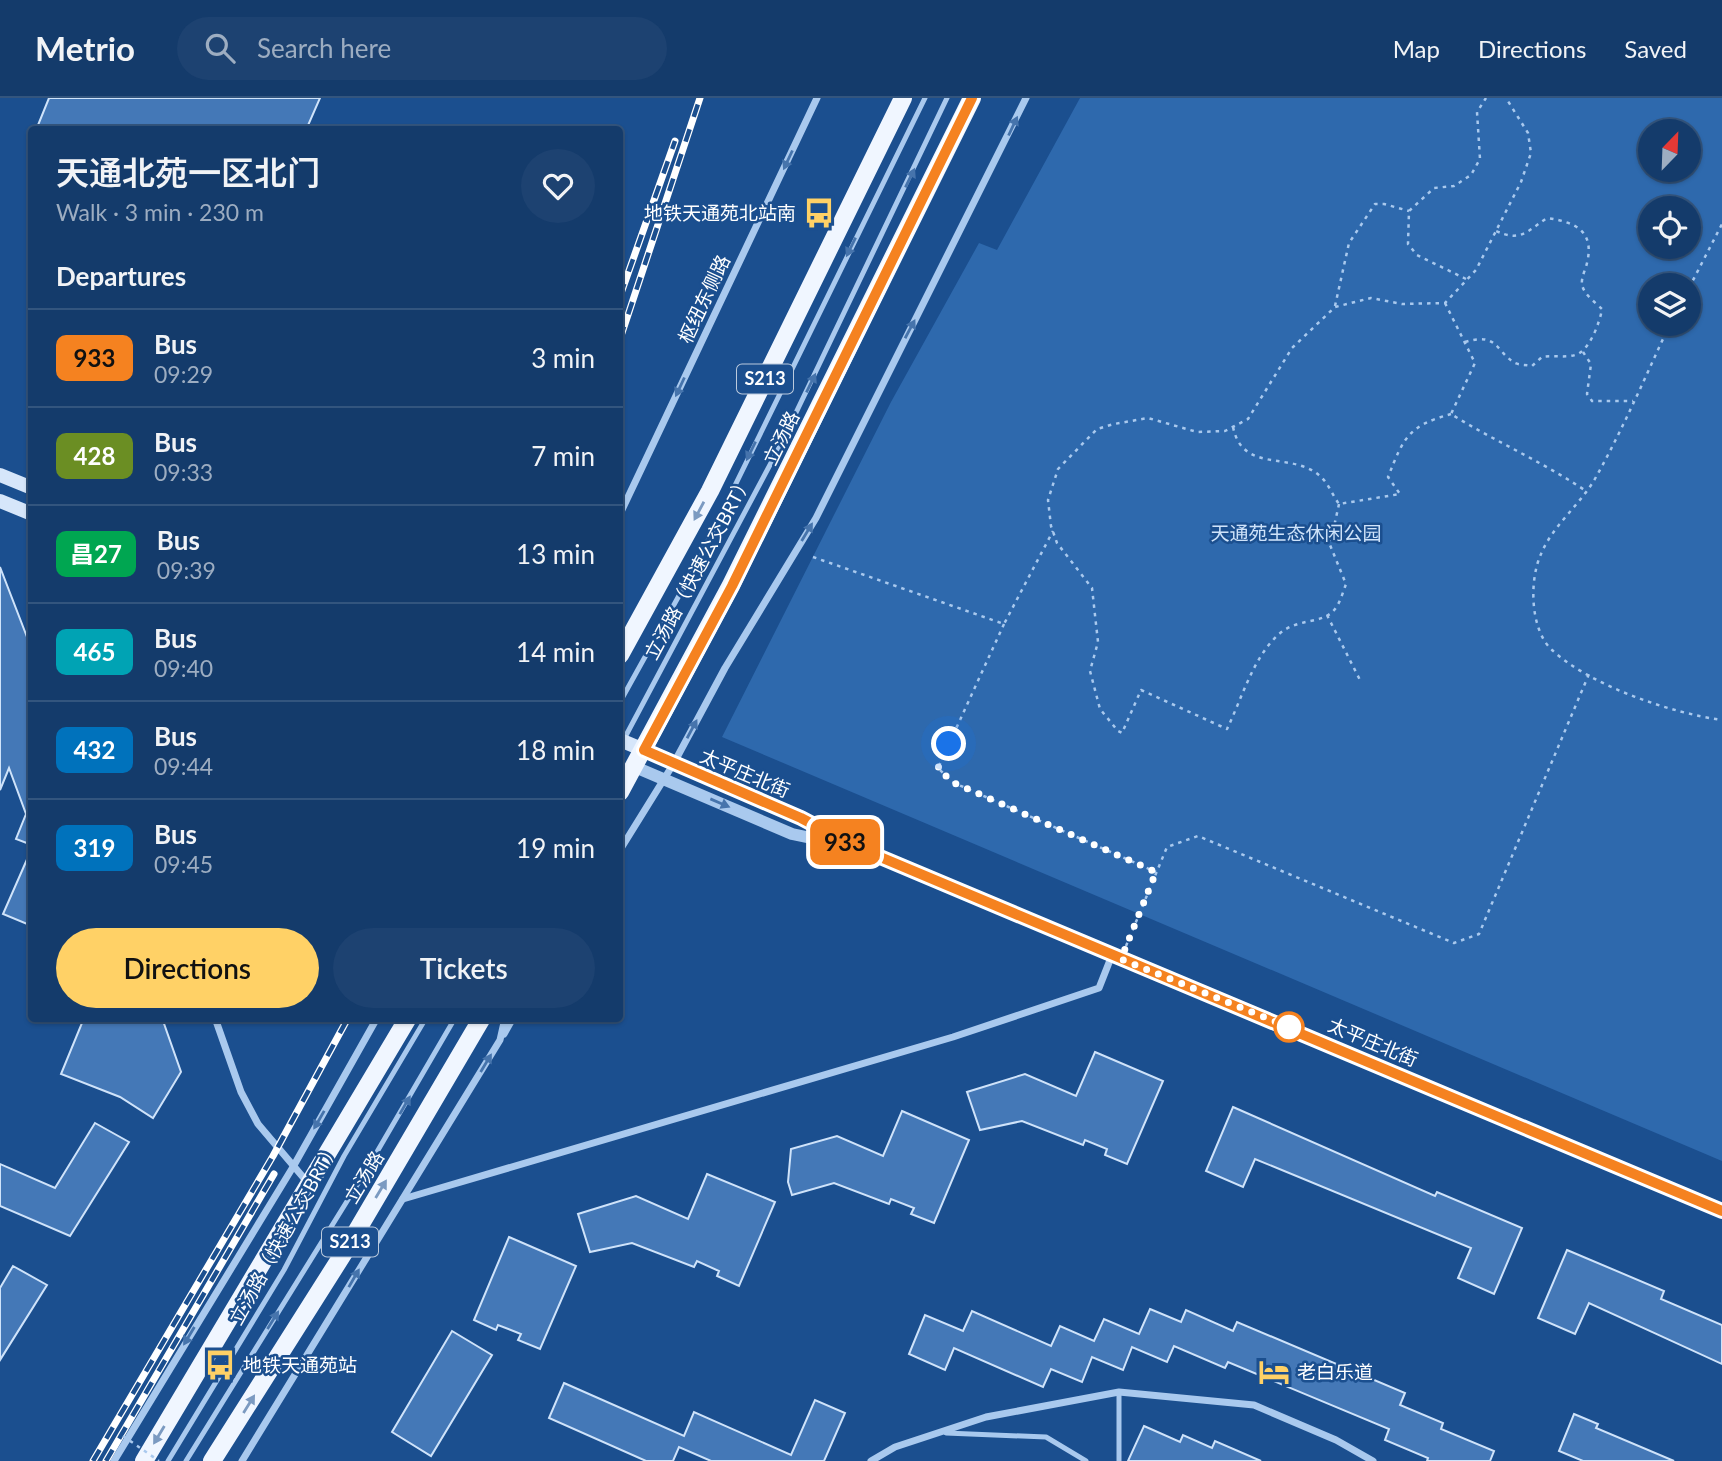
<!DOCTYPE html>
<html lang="en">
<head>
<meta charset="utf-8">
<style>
	:root { --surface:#143b6b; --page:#1d4271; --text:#f1f3f6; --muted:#9dadc1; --line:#33557e; --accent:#ffd166 }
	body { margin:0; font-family:Lato,"Noto Sans SC",sans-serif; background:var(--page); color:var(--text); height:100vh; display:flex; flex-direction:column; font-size:26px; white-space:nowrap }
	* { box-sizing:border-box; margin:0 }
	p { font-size:23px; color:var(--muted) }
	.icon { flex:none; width:38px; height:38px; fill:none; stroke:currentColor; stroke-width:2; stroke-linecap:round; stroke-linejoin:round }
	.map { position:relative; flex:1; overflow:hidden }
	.panel { position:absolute; left:28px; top:28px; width:595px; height:896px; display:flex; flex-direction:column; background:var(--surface); border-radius:7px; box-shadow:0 2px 5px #0004,0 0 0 2px var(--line) }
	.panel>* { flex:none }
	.badge { padding:0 14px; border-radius:10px; font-size:24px; line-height:46px }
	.needle { width:46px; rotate:23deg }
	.tools { position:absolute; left:1638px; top:21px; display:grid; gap:14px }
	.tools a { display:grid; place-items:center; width:63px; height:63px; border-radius:50%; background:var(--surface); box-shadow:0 2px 5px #0004,0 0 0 2px var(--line); font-size:35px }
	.you { position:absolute; width:35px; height:35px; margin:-18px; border:5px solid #fff; border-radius:50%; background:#1a73e8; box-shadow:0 0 0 10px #1a73e833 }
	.map>.badge { position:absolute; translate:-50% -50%; box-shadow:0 0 0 4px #fff }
	h2 { padding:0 28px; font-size:26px; line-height:63px }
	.round { display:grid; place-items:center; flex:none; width:74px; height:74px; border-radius:37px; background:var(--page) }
	.headline { display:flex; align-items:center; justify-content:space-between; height:119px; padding:0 28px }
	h1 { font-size:33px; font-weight:600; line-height:52px }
	.action { display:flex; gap:14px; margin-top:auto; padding:14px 28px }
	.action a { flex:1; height:80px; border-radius:42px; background:var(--accent); color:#111; font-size:28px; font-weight:600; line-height:80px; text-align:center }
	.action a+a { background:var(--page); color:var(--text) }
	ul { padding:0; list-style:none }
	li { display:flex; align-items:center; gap:21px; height:98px; padding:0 28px; border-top:2px solid var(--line) }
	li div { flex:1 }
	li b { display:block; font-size:26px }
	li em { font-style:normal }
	li .badge { min-width:77px; font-weight:700; text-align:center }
	header { display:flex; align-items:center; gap:42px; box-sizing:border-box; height:98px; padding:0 35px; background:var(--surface); border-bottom:2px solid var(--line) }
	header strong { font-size:33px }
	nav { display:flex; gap:38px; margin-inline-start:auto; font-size:24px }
	.search { width:490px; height:63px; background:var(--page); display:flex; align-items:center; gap:18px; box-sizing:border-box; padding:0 24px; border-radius:38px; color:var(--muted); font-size:26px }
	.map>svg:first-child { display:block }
	.green { fill:#2e69ad; fill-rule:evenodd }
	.building { fill:#4478b7; stroke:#cfe3fa; stroke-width:2 }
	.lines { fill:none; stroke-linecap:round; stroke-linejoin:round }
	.path { stroke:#a9c9ee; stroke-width:2.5; stroke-dasharray:3.5 5; stroke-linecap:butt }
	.service { stroke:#a9c9ee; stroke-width:5 }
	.minor { stroke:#a9c9ee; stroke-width:7 }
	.tertiary { stroke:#a9c9ee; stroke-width:12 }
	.secondary { stroke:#d6e6fa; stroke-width:14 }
	.primary { stroke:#f0f6ff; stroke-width:18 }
	.rail-casing { stroke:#fff; stroke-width:7 }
	.rail { stroke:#1b4f8f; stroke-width:4.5; stroke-dasharray:13; stroke-linecap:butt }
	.path-bridge { stroke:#a9c9ee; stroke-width:2.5; stroke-dasharray:3.5 5; stroke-linecap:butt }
	.oneway { fill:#4674ac }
	.oneway2 { fill:#7b9ac1 }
	.line-casing { stroke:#fff; stroke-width:16 }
	.line { stroke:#f58220; stroke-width:10 }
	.walk { stroke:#fff; stroke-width:7; stroke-dasharray:0 12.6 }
	.stop-dot { fill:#fff; stroke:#f58220; stroke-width:3.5 }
	.labels { text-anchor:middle; stroke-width:5; stroke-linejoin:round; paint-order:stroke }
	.shield { fill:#1b4f8f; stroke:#bbcadd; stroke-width:2 }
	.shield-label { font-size:18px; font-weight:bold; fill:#fff }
	.poi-label { font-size:19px; fill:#fff; stroke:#1b4f8f; text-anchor:start }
	.street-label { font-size:19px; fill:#fff; stroke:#1b4f8f }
	.park-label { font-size:19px; fill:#cfe3fa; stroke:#1b4f8f }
</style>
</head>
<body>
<header>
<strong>Metrio</strong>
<div class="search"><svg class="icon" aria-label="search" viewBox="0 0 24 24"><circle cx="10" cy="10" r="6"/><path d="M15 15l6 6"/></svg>Search here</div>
<nav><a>Map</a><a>Directions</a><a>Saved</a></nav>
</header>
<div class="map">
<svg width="1722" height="1363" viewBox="0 0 1722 1363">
	<rect width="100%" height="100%" fill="#1b4f8f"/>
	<path class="green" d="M1080,0H1722V1063L722,639L891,304L979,145L997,152ZM1689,33V72H1650V33ZM1689,110V149H1650V110ZM1650,187H1689V226H1650Z"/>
	<g class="building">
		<path d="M49,0H320L306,32H36Z"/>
		<path d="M0,469L32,552V747L16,741L26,716L9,670L0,692Z"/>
		<path d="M32,750V828L3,816Z"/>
		<path d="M84,920H162L181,974L153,1020L120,999L61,976Z"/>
		<path d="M1095,954L1163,983L1127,1066L1105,1057L1107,1051L1085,1042L1083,1047L1022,1023L980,1032L967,994L1025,976L1076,998Z"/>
		<path d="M1233,1009L1435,1098L1437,1094L1522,1130L1494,1196L1458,1180L1471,1150L1255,1061L1243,1089L1206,1073Z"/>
		<path d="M902,1013L969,1042L934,1125L911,1116L914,1110L891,1101L889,1106L834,1085L792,1097L788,1084L791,1051L837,1038L883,1058Z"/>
		<path d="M95,1025L129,1044L70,1138L0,1108V1066L55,1090Z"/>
		<path d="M707,1076L775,1104L739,1188L717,1178L719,1173L697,1163L694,1169L632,1145L590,1154L578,1116L636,1098L688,1121Z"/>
		<path d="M509,1139L576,1168L540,1251L518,1242L521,1236L498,1227L496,1232L474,1222Z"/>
		<path d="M1567,1152L1664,1193L1661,1201L1722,1227V1266L1589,1205L1575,1236L1538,1220Z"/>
		<path d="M13,1168L47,1187L0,1262V1190Z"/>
		<path d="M1150,1211L1181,1224L1186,1212L1233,1233L1237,1224L1405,1295L1400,1307L1443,1325L1441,1331L1494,1353L1490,1363H1427L1428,1360L1385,1342L1389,1331L1228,1264L1225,1270L1174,1248L1167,1264L1132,1249L1123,1272L1092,1259L1082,1284L1051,1271L1043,1289L954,1250L945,1272L909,1256L925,1217L963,1233L972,1213L1051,1248L1060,1228L1094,1243L1104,1221L1139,1236Z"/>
		<path d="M452,1233L492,1257L431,1358L392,1334Z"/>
		<path d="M564,1285L684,1338L694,1314L791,1357L815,1302L845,1315L824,1363H711L679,1349L673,1363H646L549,1320Z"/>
		<path d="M1574,1316L1598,1326L1596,1330L1674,1363H1583L1559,1353Z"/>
		<path d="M1144,1328L1180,1344L1183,1337L1212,1350L1215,1343L1261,1363H1128Z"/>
	</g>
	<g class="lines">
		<g class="path">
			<path d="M1466,181L1417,157L1408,146L1409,113L1434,90L1454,88L1471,77L1480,61L1477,14L1486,0"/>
			<path d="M1689,190L1722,126"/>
			<path d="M1445,205L1475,265L1451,316C1496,344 1543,364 1586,393"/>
			<path d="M1335,208L1349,145L1375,106H1384L1409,113"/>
			<path d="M1670,226C1646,277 1624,329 1596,379C1581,406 1553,427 1541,456C1529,482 1530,532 1552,552C1591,588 1671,615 1722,622"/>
			<path d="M1465,244C1498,234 1495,253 1515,265C1519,267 1528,267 1532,268L1542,259C1552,257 1565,260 1575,257C1589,254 1600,224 1602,211C1596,205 1583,196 1582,186C1581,180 1586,170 1587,165C1595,132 1574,124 1547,120C1526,134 1521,144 1496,133"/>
			<path d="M1583,254L1591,266L1587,296L1592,303H1633"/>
			<path d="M1233,329C1243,377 1293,352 1321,379C1328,385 1333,398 1339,406L1400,396L1388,379C1404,339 1408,328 1451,316"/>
			<path d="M1339,406L1330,447L1346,486C1343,494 1340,505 1335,511C1323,527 1297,519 1278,537C1253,560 1242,600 1227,631L1141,592L1122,635L1118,633L1100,611L1090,573L1098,544L1092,490L1057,445L1051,428L1048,402L1058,371L1097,331L1114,326L1148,320L1197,334L1225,333L1248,321L1292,250L1335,209L1371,200L1402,206L1445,205L1476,172L1521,84L1531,55L1528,35L1506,0"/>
			<path d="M813,459L1004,526L1053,433"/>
			<path d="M1327,517L1361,584"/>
			<path d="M1004,526L938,670L952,684L1156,774"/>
			<path d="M1126,848L1167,749L1198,738L1454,845L1479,836L1589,576"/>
		</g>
		<g class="service">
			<path d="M620,604L696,467L925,0"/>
			<path d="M623,643L780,348L947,0"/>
			<path d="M946,1335L1046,1339L1086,1363"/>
			<path d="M168,1363L284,1172L344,1058L426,920"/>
			<path d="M186,1363L367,1071L455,920"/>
			<path d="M1119,1363V1294"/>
		</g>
		<g class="minor">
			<path d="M620,416L817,0"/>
			<path d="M620,752L674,665L725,570L816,420L1026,0"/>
			<path d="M215,920L241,994L258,1026L308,1085"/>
			<path d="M504,936L513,920"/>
			<path d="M403,1101L953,939L1099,890L1112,857"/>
			<path d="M114,1363L293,1069L377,920"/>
			<path d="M242,1363L500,942L505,920"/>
			<path d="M871,1363L895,1349L986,1319L1119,1294L1254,1307L1336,1342L1373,1363"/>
		</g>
		<g class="tertiary">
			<path d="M644,652L801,720L854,748L1722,1113"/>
			<path d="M635,669L792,736L840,746"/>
		</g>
		<g class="secondary">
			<path d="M0,377L32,390"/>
			<path d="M0,403L32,416"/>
			<path d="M620,642L644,652"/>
		</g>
		<g class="primary">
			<path d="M620,557L710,393L903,0"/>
			<path d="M620,694L731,487L972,0"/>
			<path d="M144,1363L408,920"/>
			<path d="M212,1363L345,1153L482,920"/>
		</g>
		<g class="rail-casing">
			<g id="rail">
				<path d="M620,198L675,43"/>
				<path d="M620,241L700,0"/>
				<path d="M93,1363L273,1058L348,920"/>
				<path d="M106,1363L274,1076"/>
			</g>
		</g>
		<use href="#rail" class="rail"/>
		<path class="path-bridge" d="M123,1338L159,1363"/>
	</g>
	<defs><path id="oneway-solid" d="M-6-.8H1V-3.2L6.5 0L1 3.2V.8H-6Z" transform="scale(1.75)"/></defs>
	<g class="oneway">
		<use href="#oneway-solid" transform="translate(1013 28) rotate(-65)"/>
		<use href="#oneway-solid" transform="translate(788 62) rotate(115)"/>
		<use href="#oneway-solid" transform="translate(910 80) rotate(-64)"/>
		<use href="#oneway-solid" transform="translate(851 149) rotate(116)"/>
		<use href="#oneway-solid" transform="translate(910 231) rotate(-62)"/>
		<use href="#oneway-solid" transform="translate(811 285) rotate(-64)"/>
		<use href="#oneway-solid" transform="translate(680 289) rotate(115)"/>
		<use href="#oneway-solid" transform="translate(751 353) rotate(116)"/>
		<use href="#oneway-solid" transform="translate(807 434) rotate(-59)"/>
		<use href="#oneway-solid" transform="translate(692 631) rotate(-62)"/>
		<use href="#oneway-solid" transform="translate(720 705) rotate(23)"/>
		<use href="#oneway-solid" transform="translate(486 965) rotate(-59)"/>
		<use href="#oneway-solid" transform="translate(405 1007) rotate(-60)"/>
		<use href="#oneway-solid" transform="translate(319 1022) rotate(120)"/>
		<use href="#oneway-solid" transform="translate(354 1180) rotate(-60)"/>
		<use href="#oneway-solid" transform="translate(273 1222) rotate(-58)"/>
		<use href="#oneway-solid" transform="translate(189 1238) rotate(121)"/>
	</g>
	<g class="oneway2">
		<use href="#oneway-solid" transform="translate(699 413) rotate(118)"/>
		<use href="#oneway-solid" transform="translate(381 1091) rotate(-59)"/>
		<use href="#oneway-solid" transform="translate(249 1306) rotate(-58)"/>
		<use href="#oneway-solid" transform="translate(159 1337) rotate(121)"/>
	</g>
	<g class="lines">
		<g class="line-casing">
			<path id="line" d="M972,0L732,488L644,652L801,720L854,748L1722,1113"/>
		</g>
		<use href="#line" class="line"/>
		<path class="walk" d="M949,646L938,670L952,684L1156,774L1121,861L1289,929"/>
	</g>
	<defs>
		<g id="bus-bare" transform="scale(2.415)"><path d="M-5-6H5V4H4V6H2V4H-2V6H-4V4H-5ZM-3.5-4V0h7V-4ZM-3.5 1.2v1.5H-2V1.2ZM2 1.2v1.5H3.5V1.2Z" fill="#ffd166" stroke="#1b4f8f" stroke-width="2.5" paint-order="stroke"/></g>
		<g id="hotel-bare" transform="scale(2.415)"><path d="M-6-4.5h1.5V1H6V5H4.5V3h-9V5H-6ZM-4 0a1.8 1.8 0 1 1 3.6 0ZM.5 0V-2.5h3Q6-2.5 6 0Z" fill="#ffd166" stroke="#1b4f8f" stroke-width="2.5" paint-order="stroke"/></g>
	</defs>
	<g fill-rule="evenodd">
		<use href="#bus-bare" x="819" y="115"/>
		<use href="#bus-bare" x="220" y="1267"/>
		<use href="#hotel-bare" x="1274" y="1274"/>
	</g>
	<circle class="stop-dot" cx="1289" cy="929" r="14"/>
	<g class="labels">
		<g class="shield">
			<rect x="737" y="266.5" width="56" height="29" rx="5"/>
			<rect x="322" y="1129.5" width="56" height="29" rx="5"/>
		</g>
		<g class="shield-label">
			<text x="765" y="287">S213</text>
			<text x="350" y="1150">S213</text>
		</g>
		<g class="poi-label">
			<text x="796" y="122" text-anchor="end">地铁天通苑北站南</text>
			<text x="243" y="1274">地铁天通苑站</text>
			<text x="1297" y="1281">老白乐道</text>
		</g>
		<g class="street-label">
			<text transform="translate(704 201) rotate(-65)" y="7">枢纽东侧路</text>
			<text transform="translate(781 340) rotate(-64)" y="7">立汤路</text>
			<text transform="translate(698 469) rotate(-62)" y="7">立汤路（快速公交BRT）</text>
			<text transform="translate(745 675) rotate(23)" y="7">太平庄北街</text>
			<text transform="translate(1373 944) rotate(23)" y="7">太平庄北街</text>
			<text transform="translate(364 1079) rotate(-59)" y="7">立汤路</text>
			<text transform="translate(284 1135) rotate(-61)" y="7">立汤路（快速公交BRT）</text>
		</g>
		<g class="park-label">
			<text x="1296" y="442">天通苑生态休闲公园</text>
		</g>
	</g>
</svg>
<div class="tools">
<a><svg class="needle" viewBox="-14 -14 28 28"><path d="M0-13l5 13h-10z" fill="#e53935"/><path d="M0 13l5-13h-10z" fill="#9dadc1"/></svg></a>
<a><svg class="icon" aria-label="locate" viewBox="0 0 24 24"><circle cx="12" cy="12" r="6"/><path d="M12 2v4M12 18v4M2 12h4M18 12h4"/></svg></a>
<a><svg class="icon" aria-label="layers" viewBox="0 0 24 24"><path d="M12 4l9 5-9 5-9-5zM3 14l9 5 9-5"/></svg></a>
</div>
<div class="you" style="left:949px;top:646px"></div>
<b class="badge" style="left:845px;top:744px;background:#f58220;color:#111">933</b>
<section class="panel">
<div class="headline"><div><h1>天通北苑一区北门</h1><p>Walk · 3 min · 230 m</p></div><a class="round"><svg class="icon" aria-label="heart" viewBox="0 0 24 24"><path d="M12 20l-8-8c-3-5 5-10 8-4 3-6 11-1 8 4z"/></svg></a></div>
<h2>Departures</h2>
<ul>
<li><span class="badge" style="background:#f58220;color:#111">933</span><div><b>Bus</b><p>09:29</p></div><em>3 min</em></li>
<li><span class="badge" style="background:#6b8e23;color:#fff">428</span><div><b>Bus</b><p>09:33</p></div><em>7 min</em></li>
<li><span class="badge" style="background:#00a651;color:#fff">昌27</span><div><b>Bus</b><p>09:39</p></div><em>13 min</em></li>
<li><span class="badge" style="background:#00a3b4;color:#fff">465</span><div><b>Bus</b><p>09:40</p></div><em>14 min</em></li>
<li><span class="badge" style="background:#0072bc;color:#fff">432</span><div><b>Bus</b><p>09:44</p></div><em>18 min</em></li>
<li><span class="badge" style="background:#0072bc;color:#fff">319</span><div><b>Bus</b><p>09:45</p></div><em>19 min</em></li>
</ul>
<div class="action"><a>Directions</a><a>Tickets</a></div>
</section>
</div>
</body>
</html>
